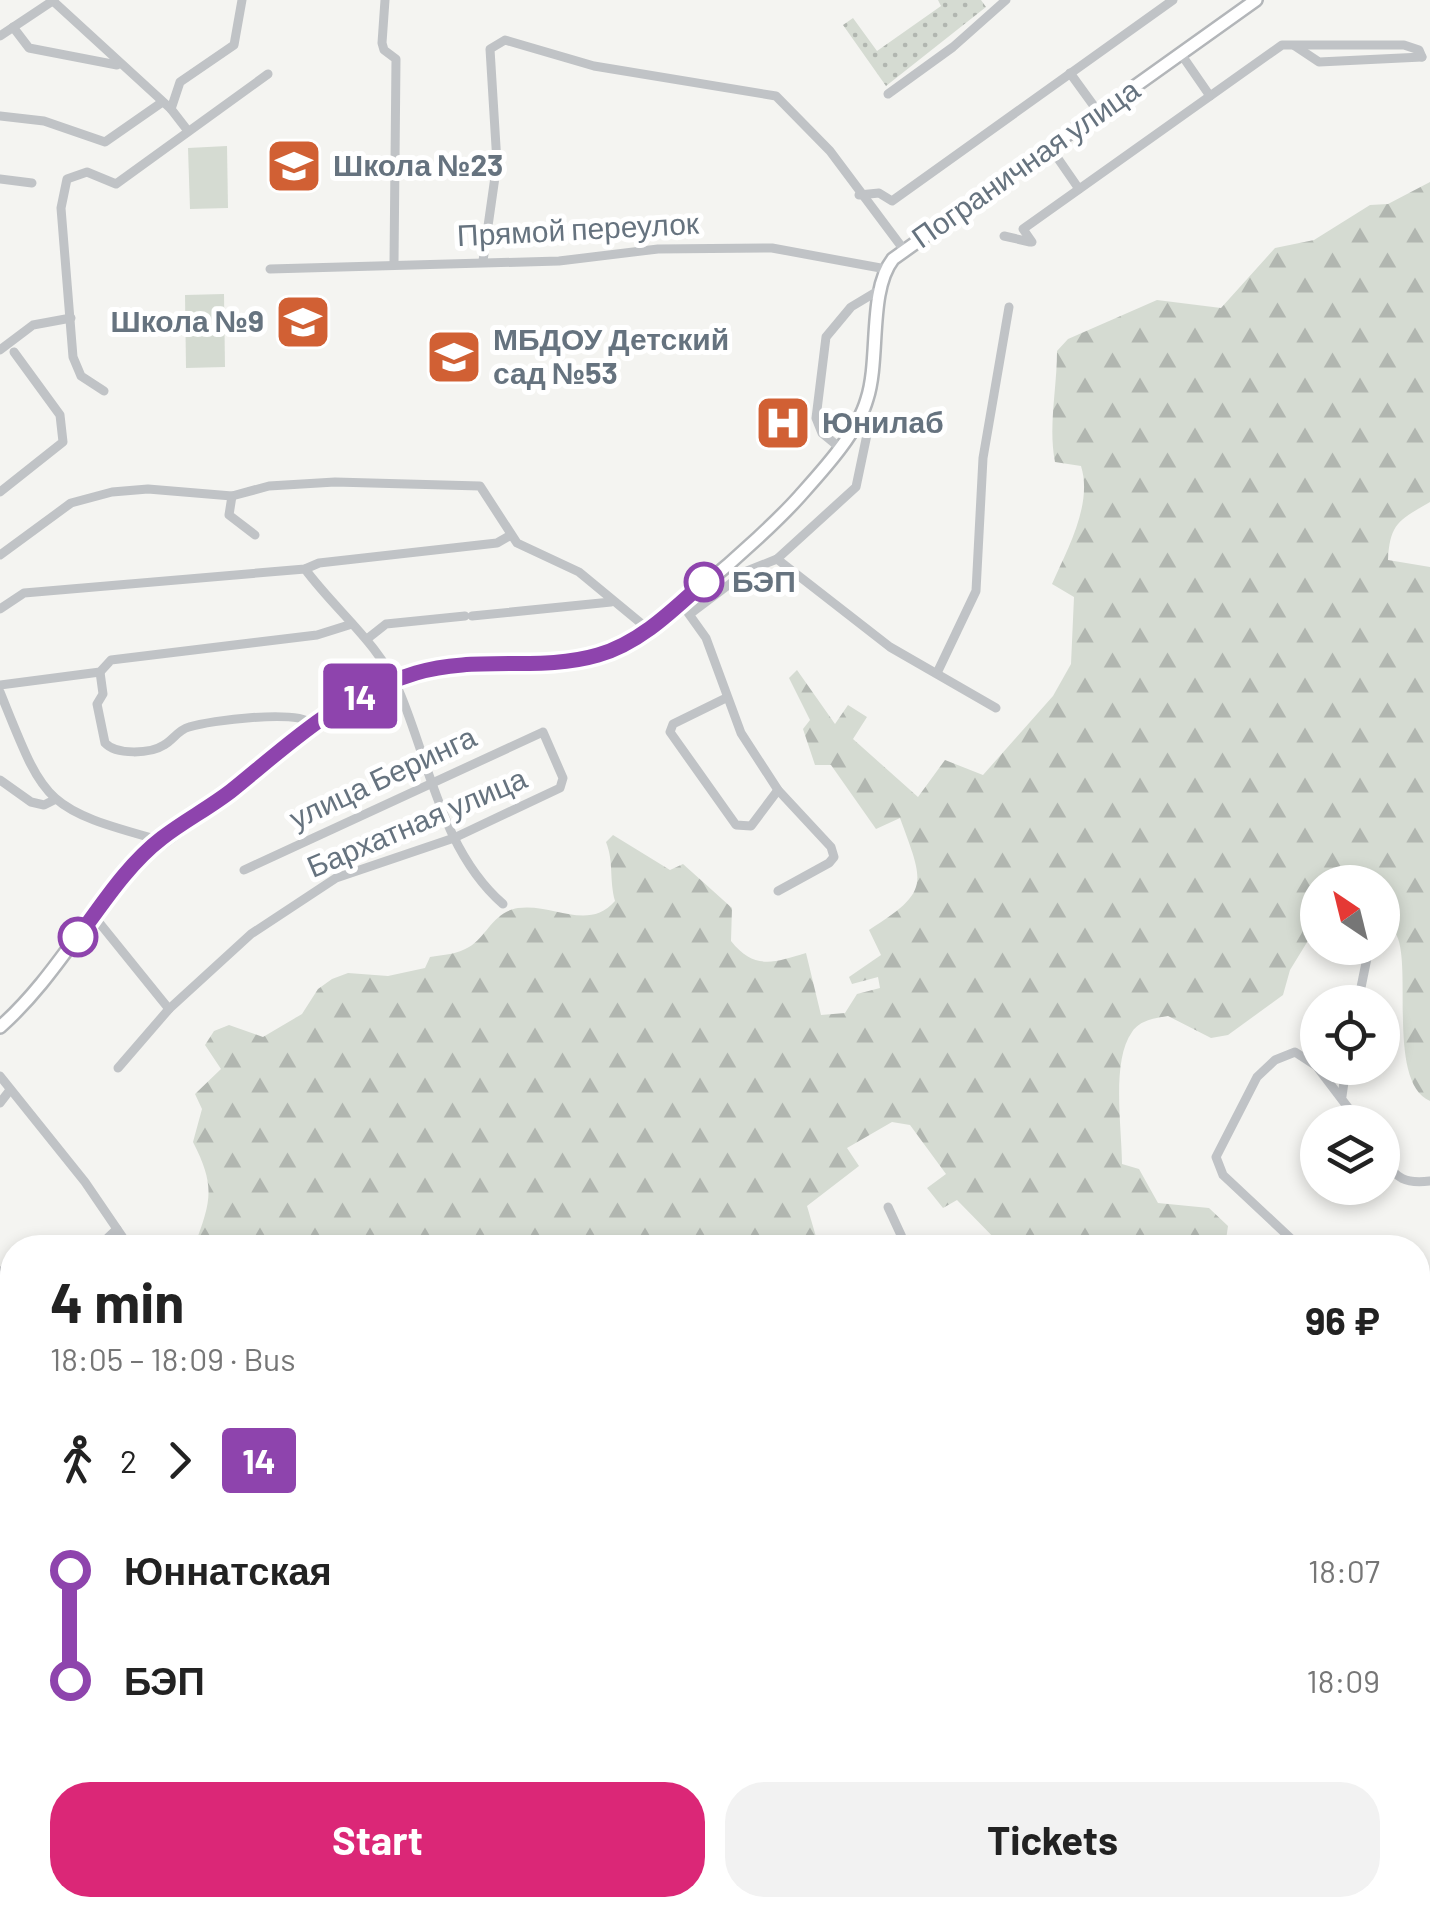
<!DOCTYPE html>
<html lang="en">
<head>
<meta charset="utf-8">
<style>
	:root { --surface:#fff; --page:#f2f2f2; --text:#222; --muted:#767676; --accent:#db2777 }
	body { margin:0; font-family:Barlow,sans-serif; background:var(--page); color:var(--text); height:100vh; display:flex; flex-direction:column; font-size:38px; white-space:nowrap }
	* { box-sizing:border-box; margin:0 }
	p { font-size:32px; color:var(--muted) }
	.icon { flex:none; width:55px; height:55px; fill:none; stroke:currentColor; stroke-width:2; stroke-linecap:round; stroke-linejoin:round }
	.map { position:relative; flex:1; overflow:hidden }
	.panel { position:absolute; left:0px; top:1235px; width:1430px; height:682px; display:flex; flex-direction:column; background:var(--surface); border-radius:40px 40px 0 0; box-shadow:0 5px 15px #0003 }
	.panel>* { flex:none }
	.badge { padding:0 20px; border-radius:8px; font-size:35px; line-height:65px }
	.needle { width:65px; rotate:325deg }
	.tools { position:absolute; left:1300px; top:865px; display:grid; gap:20px }
	.tools a { display:grid; place-items:center; width:100px; height:100px; border-radius:50%; background:var(--surface); box-shadow:0 5px 15px #0003; font-size:50px }
	.map>.badge { position:absolute; translate:-50% -50%; box-shadow:0 0 0 5px #fff }
	.legs { display:flex; align-items:center; gap:15px; height:110px; padding:0 50px; font-size:32px }
	.legs p { margin-inline-start:auto }
	.overview { display:flex; align-items:center; justify-content:space-between; height:170px; padding:0 50px }
	h1 { font-size:55px; font-weight:700; line-height:75px }
	.primary-button { display:flex; gap:20px; margin-top:auto; padding:20px 50px }
	.primary-button a { flex:1; height:115px; border-radius:40px; background:var(--accent); color:#fff; font-size:40px; font-weight:700; line-height:115px; text-align:center }
	.primary-button a+a { background:var(--page); color:var(--text) }
	ul { padding:0 50px; list-style:none }
	li { display:flex; align-items:center; gap:35px; height:110px; font-size:38px }
	li i { display:grid; place-items:center; width:15px; height:100%; margin:0 12px; background:currentColor }
	li i::after { content:''; width:25px; height:25px; margin:-12px; border:8px solid; border-radius:50%; background:var(--surface) }
	li p { margin-inline-start:auto }
	li:first-child i { background:linear-gradient(#0000 50%,currentColor 0) }
	li:last-child i { background:linear-gradient(currentColor 50%,#0000 0) }
	.map>svg:first-child { display:block }
	.grass { fill:url(#grass-dots) }
	.forest { fill:url(#forest-firs) }
	.park { fill:#d5dbd2 }
	.lines { fill:none; stroke-linecap:round; stroke-linejoin:round }
	.major-casing { stroke:#b3b6b9; stroke-width:16 }
	.minor { stroke:#c0c3c6; stroke-width:9 }
	.major { stroke:#fff; stroke-width:11 }
	.rail { stroke:#a1a6aa; stroke-width:2.5; stroke-dasharray:15 8; stroke-linecap:butt }
	.line-1-casing { stroke:#fff; stroke-width:22 }
	.line-1 { stroke:#8e44ad; stroke-width:15 }
	.stop-1-dot { fill:#fff; stroke:#8e44ad; stroke-width:5 }
	.labels { text-anchor:middle; stroke-width:10; stroke-linejoin:round; paint-order:stroke }
	.street-label { font-size:30px; fill:#66737f; stroke:#fff }
	.poi-label { font-size:30px; font-weight:bold; fill:#66737f; stroke:#fff; text-anchor:start }
	.stop-label { font-size:30px; font-weight:bold; fill:#66737f; stroke:#fff; text-anchor:start }
</style>
</head>
<body>
<div class="map">
<svg width="1430" height="1917" viewBox="0 0 1430 1917">
	<defs>
		<pattern id="grass-dots" width="8" height="8" patternUnits="userSpaceOnUse" patternTransform="scale(2.5)"><rect width="8" height="8" fill="#d5dbd2"/><path d="M2 2h.1M6 6h.1" fill="none" stroke="#b1b6b0" stroke-width="1.8" stroke-linecap="round"/></pattern>
		<pattern id="forest-firs" width="22" height="20" patternUnits="userSpaceOnUse" patternTransform="scale(2.5)"><rect width="22" height="20" fill="#d5dbd2"/><path d="M5 1l3.5 6h-7zM16 11l3.5 6h-7z" fill="#b1b6b0"/></pattern>
	</defs>
	<rect width="100%" height="100%" fill="#f4f4f1"/>
	<path class="grass" d="M938,0H981L986,7L886,86L843,25L853,18L877,51L941,6Z"/>
	<g class="forest">
		<path d="M1430,182V502C1399,520 1390,523 1388,560L1430,567V1101C1384,1081 1416,952 1393,930L1383,929L1382,882H1318L1317,926L1290,970L1283,995L1228,1035L1211,1038L1168,1016C1155,1018 1140,1020 1132,1032C1111,1061 1122,1128 1122,1164L1139,1169L1158,1203L1209,1208L1228,1226L1225,1247H1003L957,1200L943,1208L927,1188L946,1174L910,1125L892,1122L847,1148L859,1166L807,1206L819,1247H194C211,1201 216,1187 193,1142L202,1109L195,1094L221,1069L205,1045L214,1031L229,1025L263,1037L302,1014L318,989L332,979L348,973L388,976L425,968L430,957C443,955 458,954 469,947C487,936 493,912 518,908C553,903 588,932 615,901C609,879 614,862 606,842L613,835L670,870L683,864L732,908L731,941C754,970 773,963 806,953L821,1015L845,1013L857,994L880,988L878,977L852,984L849,977L881,955L869,930C931,891 924,884 900,818L876,829L831,765H815L803,729L810,720L789,678L797,670L835,724L848,705L867,717L853,739L918,797L945,760L983,775L1053,696L1071,664L1074,597L1052,584C1067,550 1093,504 1081,466L1055,462C1048,426 1057,389 1057,351L1068,339L1157,300L1221,308L1275,248L1314,240L1370,205L1388,204Z"/>
		<path d="M12,1461V1905H268L280,1917H77L74,1909L50,1917H0V1724L6,1717L7,1667L0,1648V1467Z"/>
	</g>
	<g class="park">
		<path d="M227,146L228,208L190,209L188,148Z"/>
		<path d="M224,294L225,367L186,368L185,295Z"/>
	</g>
	<g class="lines">
		<g class="major-casing">
			<g id="major">
				<path d="M0,1027C50,983 81,925 124,876C156,841 193,821 230,792C263,765 292,734 330,712C370,688 416,667 463,664C505,661 550,666 591,657C642,646 762,538 799,497C823,470 857,434 867,399C880,359 868,291 893,259L1256,0"/>
				<path d="M1418,1719L1430,1715"/>
				<path d="M1016,1917L1031,1905"/>
			</g>
		</g>
		<g class="minor">
			<path d="M385,0L382,43L384,50L396,59L394,263"/>
			<path d="M53,1L171,109L188,131"/>
			<path d="M13,27L29,48L117,65"/>
			<path d="M0,36L54,0"/>
			<path d="M1295,46L1319,62L1422,57"/>
			<path d="M1181,54L1210,96"/>
			<path d="M1070,73L1099,113"/>
			<path d="M888,94L953,47L1006,0"/>
			<path d="M171,109L180,82L234,45L242,0"/>
			<path d="M0,116L44,121L105,142L161,103"/>
			<path d="M1050,147L1079,189"/>
			<path d="M0,179L32,183"/>
			<path d="M859,195L879,193L892,201L1173,0"/>
			<path d="M1004,236L1030,242"/>
			<path d="M1032,242L1023,229L1282,45H1404L1419,50L1422,57"/>
			<path d="M483,261L497,163L490,49L505,40L594,66L776,96L830,151L904,250"/>
			<path d="M270,269L559,261L658,249L772,248L886,269"/>
			<path d="M0,350L33,325L71,318"/>
			<path d="M104,391L81,376L73,357L61,208L67,179L87,172L116,184L268,74"/>
			<path d="M839,447L822,433L816,418L826,337L851,307L881,289"/>
			<path d="M0,492L63,442L60,415L14,352"/>
			<path d="M232,496L229,515L255,535"/>
			<path d="M0,555L71,503L112,492L148,489L232,496L269,486L335,482L480,486L517,543L579,572L648,629"/>
			<path d="M777,559L856,487L869,425L865,407"/>
			<path d="M305,569C336,611 378,642 399,691C429,761 442,851 503,904"/>
			<path d="M681,603L706,638L741,733L778,790L831,847L834,857L829,863L778,891"/>
			<path d="M0,609L24,593L305,569L319,563L497,543L511,535"/>
			<path d="M690,614L747,571L777,559L890,647L996,708"/>
			<path d="M472,616L611,602"/>
			<path d="M367,639L386,624L465,616"/>
			<path d="M100,672L103,694L97,704L105,743C116,755 150,754 164,745C173,740 178,730 189,727C211,720 296,710 311,723"/>
			<path d="M937,673L976,591L983,458L1009,307"/>
			<path d="M0,685L100,672L111,660L317,635L352,624"/>
			<path d="M0,692C45,803 42,808 159,840"/>
			<path d="M726,698L673,724L670,732L736,825L751,826L778,790"/>
			<path d="M0,780L31,802L44,805L54,800"/>
			<path d="M93,915L169,1009"/>
			<path d="M1358,1002L1367,958"/>
			<path d="M118,1068L169,1009L251,934L336,878L454,838L560,788L563,778L543,732L244,870"/>
			<path d="M1318,1068L1359,1122"/>
			<path d="M0,1076L85,1182L130,1248"/>
			<path d="M1342,1096L1346,1068"/>
			<path d="M0,1103L10,1090"/>
			<path d="M1382,1158C1397,1179 1405,1184 1430,1181"/>
			<path d="M888,1207L907,1248"/>
			<path d="M97,1248L117,1229"/>
			<path d="M1301,1248L1223,1175L1216,1157L1257,1077L1275,1060L1295,1052L1318,1067"/>
			<path d="M0,1274L12,1260"/>
			<path d="M0,1326L12,1319"/>
			<path d="M1418,1351L1430,1361"/>
			<path d="M0,1381L12,1369"/>
			<path d="M0,1778L12,1792"/>
			<path d="M565,1905L570,1917"/>
			<path d="M619,1905L625,1917"/>
			<path d="M964,1905L1004,1917"/>
			<path d="M66,1917L68,1905"/>
			<path d="M810,1917L815,1905"/>
			<path d="M1120,1917L1177,1908L1430,1909"/>
		</g>
		<use href="#major" class="major"/>
		<g class="rail">
			<path d="M1418,1848H1430"/>
			<path d="M1418,1881H1430"/>
			<path d="M1090,1917L1117,1905"/>
		</g>
	</g>
	<g class="lines">
		<g class="line-1-casing">
			<path id="line-1" d="M78,937C103,903 128,864 162,838C184,821 209,808 231,791C293,741 337,696 416,673C476,655 540,672 598,655C640,643 673,610 704,582"/>
		</g>
		<use href="#line-1" class="line-1"/>
	</g>
	<defs>
		<g id="school-square" transform="scale(2.875)"><rect x="-9" y="-9" width="18" height="18" rx="4" fill="#d16034" stroke="#fff"/><path d="M0-5L7-2L0 1L-7-2ZM-4 1L0 2.5L4 1V4Q0 6-4 4Z" fill="#fff"/></g>
		<g id="hospital-square" transform="scale(2.875)"><rect x="-9" y="-9" width="18" height="18" rx="4" fill="#d16034" stroke="#fff"/><path d="M-5-5h3v3.5h4V-5h3V5h-3V1.5h-4V5h-3Z" fill="#fff"/></g>
	</defs>
	<g fill-rule="evenodd">
		<use href="#school-square" x="294" y="166"/>
		<use href="#school-square" x="303" y="322"/>
		<use href="#school-square" x="454" y="357"/>
		<use href="#hospital-square" x="783" y="423"/>
	</g>
	<g class="stop-1-dot">
		<circle cx="704" cy="582" r="18"/>
		<circle cx="78" cy="937" r="18"/>
	</g>
	<g class="labels">
		<g class="street-label">
			<text transform="translate(1026 164) rotate(-35)" y="10">Пограничная улица</text>
			<text transform="translate(578 230) rotate(-3)" y="10">Прямой переулок</text>
			<text transform="translate(383 778) rotate(-25)" y="10">улица Беринга</text>
			<text transform="translate(417 823) rotate(-23)" y="10">Бархатная улица</text>
		</g>
		<g class="poi-label">
			<text x="333" y="176">Школа №23</text>
			<text x="264" y="332" text-anchor="end">Школа №9</text>
			<text x="493" y="350">МБДОУ Детский<tspan x="493" dy="34">сад №53</tspan></text>
			<text x="822" y="433">Юнилаб</text>
		</g>
		<g class="stop-label">
			<text x="732" y="592">БЭП</text>
		</g>
	</g>
</svg>
<div class="tools">
<a><svg class="needle" viewBox="-14 -14 28 28"><path d="M0-13l5 13h-10z" fill="#e53935"/><path d="M0 13l5-13h-10z" fill="#767676"/></svg></a>
<a><svg class="icon" aria-label="locate" viewBox="0 0 24 24"><circle cx="12" cy="12" r="6"/><path d="M12 2v4M12 18v4M2 12h4M18 12h4"/></svg></a>
<a><svg class="icon" aria-label="layers" viewBox="0 0 24 24"><path d="M12 4l9 5-9 5-9-5zM3 14l9 5 9-5"/></svg></a>
</div>
<b class="badge" style="left:360px;top:696px;background:#8e44ad;color:#fff">14</b>
<section class="panel">
<div class="overview"><div><h1>4 min</h1><p>18:05 – 18:09 · Bus</p></div><b>96 ₽</b></div>
<div class="legs"><svg class="icon" aria-label="walk" viewBox="0 0 24 24"><circle cx="13" cy="4" r="2"/><path d="M13 8l-2 6 4 7M11 14l-3 7M7 12l3-4h3l4 4"/></svg>2<svg class="icon" aria-label="forward" viewBox="0 0 24 24"><path d="M9 5l7 7-7 7"/></svg><b class="badge" style="background:#8e44ad;color:#fff">14</b></div>
<ul>
<li><i style="color:#8e44ad"></i><b>Юннатская</b><p>18:07</p></li>
<li><i style="color:#8e44ad"></i><b>БЭП</b><p>18:09</p></li>
</ul>
<div class="primary-button"><a>Start</a><a>Tickets</a></div>
</section>
</div>
</body>
</html>
